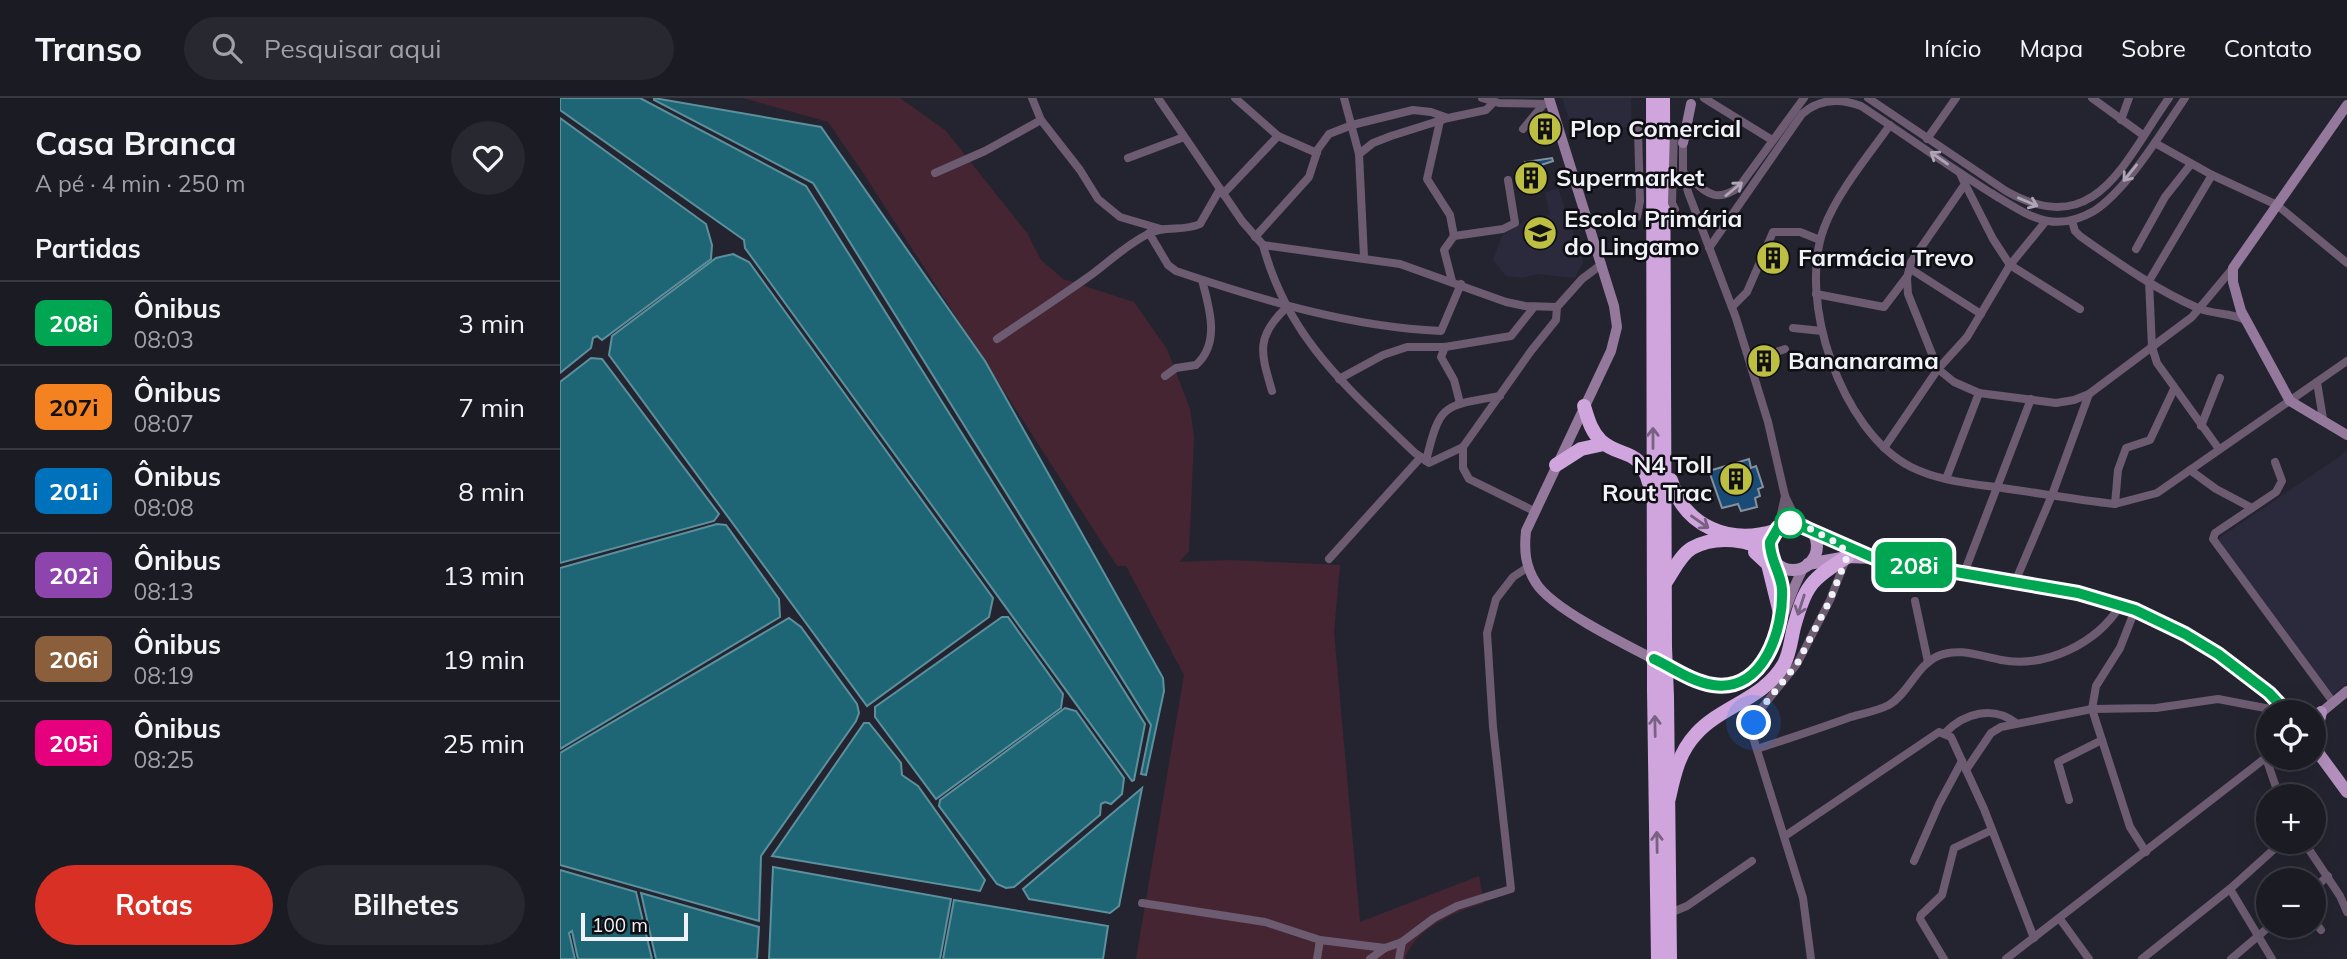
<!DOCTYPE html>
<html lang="pt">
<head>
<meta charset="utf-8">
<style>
	:root { --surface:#1b1b24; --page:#282831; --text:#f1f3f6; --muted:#a0a1a6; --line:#393941; --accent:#d93025 }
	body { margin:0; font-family:Mulish,sans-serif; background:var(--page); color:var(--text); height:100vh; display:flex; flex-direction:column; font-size:26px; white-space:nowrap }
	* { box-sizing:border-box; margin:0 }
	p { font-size:23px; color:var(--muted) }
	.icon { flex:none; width:38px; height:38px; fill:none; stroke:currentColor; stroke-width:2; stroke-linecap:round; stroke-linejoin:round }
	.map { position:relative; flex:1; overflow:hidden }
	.panel { display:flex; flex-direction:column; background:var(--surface); width:560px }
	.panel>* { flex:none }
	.badge { padding:0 14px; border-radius:10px; font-size:24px; line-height:46px }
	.buttons { position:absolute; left:1696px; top:602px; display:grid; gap:14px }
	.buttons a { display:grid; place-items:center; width:70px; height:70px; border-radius:50%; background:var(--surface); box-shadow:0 7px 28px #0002,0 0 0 2px var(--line); font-size:35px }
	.scale { position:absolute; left:21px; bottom:18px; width:107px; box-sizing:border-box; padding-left:7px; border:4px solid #f1f1fa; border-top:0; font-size:19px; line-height:24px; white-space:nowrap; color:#f1f1fa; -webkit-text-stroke:5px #0e0e13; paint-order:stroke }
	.you { position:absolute; width:35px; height:35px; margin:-18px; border:5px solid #fff; border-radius:50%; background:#1a73e8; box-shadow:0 0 0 10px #1a73e833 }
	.map>.badge { position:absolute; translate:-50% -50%; box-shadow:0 0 0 4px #fff }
	h2 { padding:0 35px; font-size:26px; line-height:63px }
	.round { display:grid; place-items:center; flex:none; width:74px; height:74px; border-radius:37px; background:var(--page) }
	.head { display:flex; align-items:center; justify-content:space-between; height:119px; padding:0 35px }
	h1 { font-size:33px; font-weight:700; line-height:52px }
	.cta { display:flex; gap:14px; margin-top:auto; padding:14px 35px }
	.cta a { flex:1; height:80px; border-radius:42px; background:var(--accent); color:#fff; font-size:28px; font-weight:700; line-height:80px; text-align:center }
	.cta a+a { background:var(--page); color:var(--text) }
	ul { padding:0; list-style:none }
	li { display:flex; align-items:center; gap:21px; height:84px; padding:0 35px; border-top:2px solid var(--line) }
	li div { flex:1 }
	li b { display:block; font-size:26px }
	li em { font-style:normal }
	li .badge { min-width:77px; font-weight:700; text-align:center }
	header { display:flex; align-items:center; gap:42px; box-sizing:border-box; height:98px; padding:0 35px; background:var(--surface); border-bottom:2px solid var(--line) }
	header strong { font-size:33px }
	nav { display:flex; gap:38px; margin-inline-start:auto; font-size:24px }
	.search { width:490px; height:63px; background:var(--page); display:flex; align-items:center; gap:18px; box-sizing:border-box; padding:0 24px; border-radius:38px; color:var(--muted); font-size:26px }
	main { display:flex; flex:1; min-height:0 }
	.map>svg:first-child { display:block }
	.built { fill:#2a2a3c }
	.green { fill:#462533 }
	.water { fill:#1e6675; stroke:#5d909d; stroke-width:2 }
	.building { fill:#1a4a76; stroke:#84909c; stroke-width:2 }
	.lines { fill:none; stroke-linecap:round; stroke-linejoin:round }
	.street { stroke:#6c5b71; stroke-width:8 }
	.secondary { stroke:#95799d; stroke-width:10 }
	.primary { stroke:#b490be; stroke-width:12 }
	.highway { stroke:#d0a5dd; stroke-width:14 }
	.street-bridge { stroke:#6c5b71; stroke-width:8 }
	.highway-bridge { stroke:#d0a5dd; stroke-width:14 }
	.oneway { stroke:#aea6b6 }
	.oneway2 { stroke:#796182 }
	.line-casing { stroke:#fff; stroke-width:16 }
	.line { stroke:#00a651; stroke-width:10 }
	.walk { stroke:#f1f1fa; stroke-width:7; stroke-dasharray:0 12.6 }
	.stop-dot { fill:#fff; stroke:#00a651; stroke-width:3.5 }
	.labels { text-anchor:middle; stroke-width:5; stroke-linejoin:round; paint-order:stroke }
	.poi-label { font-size:24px; font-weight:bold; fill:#f1f1fa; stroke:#0e0e13; text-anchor:start }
</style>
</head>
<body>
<header>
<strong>Transo</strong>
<div class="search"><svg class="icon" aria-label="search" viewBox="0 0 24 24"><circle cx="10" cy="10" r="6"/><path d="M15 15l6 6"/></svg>Pesquisar aqui</div>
<nav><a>Início</a><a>Mapa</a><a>Sobre</a><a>Contato</a></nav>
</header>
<main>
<section class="panel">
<div class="head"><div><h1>Casa Branca</h1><p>A pé · 4 min · 250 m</p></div><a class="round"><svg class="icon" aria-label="heart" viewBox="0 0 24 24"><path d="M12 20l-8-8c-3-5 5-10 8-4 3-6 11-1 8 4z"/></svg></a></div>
<h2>Partidas</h2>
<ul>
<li><span class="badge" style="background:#00a651;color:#fff">208i</span><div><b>Ônibus</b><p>08:03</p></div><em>3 min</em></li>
<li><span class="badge" style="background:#f58220;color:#111">207i</span><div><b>Ônibus</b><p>08:07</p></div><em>7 min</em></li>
<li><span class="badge" style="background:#0072bc;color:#fff">201i</span><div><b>Ônibus</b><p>08:08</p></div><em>8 min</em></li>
<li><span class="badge" style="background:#8e44ad;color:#fff">202i</span><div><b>Ônibus</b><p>08:13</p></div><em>13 min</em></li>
<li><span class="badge" style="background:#8b5e3c;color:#fff">206i</span><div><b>Ônibus</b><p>08:19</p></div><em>19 min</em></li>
<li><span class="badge" style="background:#e6007e;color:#fff">205i</span><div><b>Ônibus</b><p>08:25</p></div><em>25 min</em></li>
</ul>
<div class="cta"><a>Rotas</a><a>Bilhetes</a></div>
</section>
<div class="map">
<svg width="1787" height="861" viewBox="0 0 1787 861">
	<rect width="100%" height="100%" fill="#242430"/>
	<g class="built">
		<path d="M1002,0H1071V29L1013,32Z"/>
		<path d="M998,90L1016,144L1012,145L1013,150L1018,149L1023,164L1015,180L977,176L963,180L946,178L933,162L942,138L966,122L990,117L985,95Z"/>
		<path d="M1787,351V585L1767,601L1653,444L1782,357Z"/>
	</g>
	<path class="green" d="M183,0H340L386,33L467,135L481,162L503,181L574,204L607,251L630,311L634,339L629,453L619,464L671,462L780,467L774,534L800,824L919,778L924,805C895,814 855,830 845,861H576L624,577L566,468H557L300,70L268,24Z"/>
	<g class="water">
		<path d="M0,0H80L246,88L585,626L574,682L572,683L185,150L184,142L0,12Z"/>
		<path d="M94,0L261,29L425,263L603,580L604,593L586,677L581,676L591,627L253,85L94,2Z"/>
		<path d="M0,20L146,126L152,147L151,161L42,242L37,238L33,240L31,250L0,275Z"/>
		<path d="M173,156L189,164L433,500L429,519L307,608L49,257L52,238L156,160Z"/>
		<path d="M31,260L42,261L159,416L154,423L0,465V284Z"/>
		<path d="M157,426L166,427L219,501L220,519L0,651V470Z"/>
		<path d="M442,519H448L503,596L501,610L376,701L315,619V609Z"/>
		<path d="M229,520L241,529L297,606L299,615L296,623L201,758L199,823L0,767V655Z"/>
		<path d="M505,610L516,613L564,680L562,696L551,706L545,704L541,706L540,717L454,789L446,790L437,786L379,708L380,702Z"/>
		<path d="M304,625H309L341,665L342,677L358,688L425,782L420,793L212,758Z"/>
		<path d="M582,690L559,808L550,815L469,801L463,791Z"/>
		<path d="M213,769L391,801L380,861H209Z"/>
		<path d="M0,772L76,794L92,861H18L12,833L9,835L15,861H0Z"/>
		<path d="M81,795L199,829L197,861H96Z"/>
		<path d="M394,802L548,828L543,861H383Z"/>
	</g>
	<g class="building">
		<path d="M992,60L993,63L978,68L981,83L968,88V83L962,84L961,77L966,74L965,64Z"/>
		<path d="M1189,361L1191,370L1196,368L1203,389L1198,391L1200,398L1195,400L1197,409L1181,413L1178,406L1162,410L1149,373Z"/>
	</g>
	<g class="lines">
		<g class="street">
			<path d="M472,0L481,22L520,72L538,101L560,119L601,131"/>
			<path d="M598,0L682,123L703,147L840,166L946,204L965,208L997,209"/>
			<path d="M675,0L718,38L757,55"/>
			<path d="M784,0L799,56L804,159"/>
			<path d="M922,0L939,5L991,6"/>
			<path d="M1144,0L1212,42"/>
			<path d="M1308,0L1446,93C1536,144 1564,63 1609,0"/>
			<path d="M1532,0L1583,37"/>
			<path d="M1561,22L1569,0"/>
			<path d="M880,23L867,81L890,117L894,138"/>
			<path d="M1330,27C1308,58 1277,95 1264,130C1237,202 1281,333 1351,369C1381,384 1416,386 1449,391C1484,396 1519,402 1555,406L1597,395L1787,263"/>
			<path d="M963,31L983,7"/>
			<path d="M1367,41L1396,0"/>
			<path d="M1123,45V74L1128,94L1176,220L1208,324L1225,398L1238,425"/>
			<path d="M1595,45L1652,77L1717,107L1787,165"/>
			<path d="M799,56L813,45L831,38L888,20L926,12L934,4"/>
			<path d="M568,60L624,39"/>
			<path d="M1123,74C1144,91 1153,108 1179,89L1244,0"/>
			<path d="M375,75L425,53L481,22"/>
			<path d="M1400,75L1405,86L1351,164L1347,180L1348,196L1378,271L1394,284L1419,295L1496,305L1514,302L1529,296L1632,219L1673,170"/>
			<path d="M1652,77L1589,183L1592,249L1597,265L1659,351"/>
			<path d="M1405,86L1433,141L1450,167L1520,211"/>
			<path d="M663,96L718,38"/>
			<path d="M1512,123L1515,133L1520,138C1557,164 1596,192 1638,210C1653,217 1670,214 1685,222"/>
			<path d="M589,135L608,167L616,173C702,202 790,229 881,233L901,186"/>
			<path d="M695,139L749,79L758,51L769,36L792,27L853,12L871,14L888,20"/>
			<path d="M703,147C728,241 788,290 855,355L869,365L903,349L971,253L996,222L997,209L1022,181L1042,166"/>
			<path d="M1149,150L1242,16C1260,0 1280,0 1301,8C1345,37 1387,67 1431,95C1448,105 1469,120 1488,123C1505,126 1520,121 1534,113C1567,92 1603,32 1625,0"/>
			<path d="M1576,151L1605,99L1631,66"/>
			<path d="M1349,170L1421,216"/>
			<path d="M892,183L884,152L894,138L943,131L955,125L948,82"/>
			<path d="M1256,196L1324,209L1346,180"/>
			<path d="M1172,209L1187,194L1213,134H1240L1260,142"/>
			<path d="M1233,230L1262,233"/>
			<path d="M437,241C468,220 500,199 531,177C550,163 566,147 588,136C605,127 623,134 640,126L660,91"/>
			<path d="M885,249L881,259L894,282L900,305"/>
			<path d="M1190,263L1225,251"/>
			<path d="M605,278L616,270L636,267C661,245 649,209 642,182"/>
			<path d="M779,281L823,257L847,249H885L951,238L974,209"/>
			<path d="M1757,284L1763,321"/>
			<path d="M712,293C701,255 695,239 726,210"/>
			<path d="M1641,328L1660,280"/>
			<path d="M903,349V370L909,381L974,413"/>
			<path d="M1324,350L1378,271L1407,239L1450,167L1486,123"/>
			<path d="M866,363C880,305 883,308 940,298"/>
			<path d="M1715,364L1722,383L1716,394L1655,435L1653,441L1773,604"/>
			<path d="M1630,372L1656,391L1692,410"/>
			<path d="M1386,381L1419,295"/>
			<path d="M1555,406L1558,372L1566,350L1590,342L1614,291"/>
			<path d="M1218,430L1225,398"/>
			<path d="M769,461L861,359"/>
			<path d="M1404,475L1471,301"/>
			<path d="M1455,484L1492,397L1529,296"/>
			<path d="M1355,503L1368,564"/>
			<path d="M1575,512L1560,550L1536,588L1532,611L1570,729L1586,754"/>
			<path d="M1385,635C1404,615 1433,607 1456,625"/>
			<path d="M1197,651C1227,641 1258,631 1288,620C1301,616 1317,613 1329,607C1349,595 1356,568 1378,558C1398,549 1420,558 1441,562C1486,570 1536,546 1560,508"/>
			<path d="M1706,660L1719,698"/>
			<path d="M1406,672L1431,635L1441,629L1532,611L1596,610L1658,601L1726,614"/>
			<path d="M1509,702L1498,664L1542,642"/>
			<path d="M1225,738L1379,634L1391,639L1424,711L1474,840"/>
			<path d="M1744,744L1780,798L1787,814"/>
			<path d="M1354,763L1379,706L1402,663"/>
			<path d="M1754,790L1768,778"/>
			<path d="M1670,791L1712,861"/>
			<path d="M582,805L705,824L760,842L825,850L842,844L874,820L897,808L951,791L933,629L927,535L936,501L953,479L968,469"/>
			<path d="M1110,815L1127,808L1192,763"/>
			<path d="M1500,821L1529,861"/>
			<path d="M1754,823L1761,832"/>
			<path d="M757,861L760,842"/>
			<path d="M810,861L825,850"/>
			<path d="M839,861L842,844"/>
			<path d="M1251,861L1243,800L1193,639L1194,625L1200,612L1237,566L1270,502L1286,461"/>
			<path d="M1384,861L1360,821L1361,817L1382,797L1394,750L1432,732"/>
			<path d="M1446,861L1708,658"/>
			<path d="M1582,861L1671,790L1722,744"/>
			<path d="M1671,861L1710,828"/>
		</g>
		<g class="secondary">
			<path d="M989,0L1054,208L1057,229L1051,253L966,433C964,452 965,468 976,485C995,516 1096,561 1132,581C1218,606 1212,524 1244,469"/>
			<path d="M1787,7L1673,170V184L1681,213L1730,303L1787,337"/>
			<path d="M1123,45L1131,6"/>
			<path d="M1214,463L1221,484V506"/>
			<path d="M1757,618L1787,593"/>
		</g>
		<g class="primary">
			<circle cx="1233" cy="448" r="24"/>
			<path d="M1251,431L1304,456"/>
			<path d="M1248,466L1287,459L1314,460C1464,487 1617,492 1727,614"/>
			<path d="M1721,607L1742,614"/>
			<path d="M1754,649L1787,694"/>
			<path d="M1758,655L1756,636L1761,614"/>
		</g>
		<g class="highway">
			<path d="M1093,0L1094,546"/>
			<path d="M1103,0L1105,549"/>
			<path d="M1024,308C1028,321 1031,333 1041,343C1061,361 1079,348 1089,385"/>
			<path d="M996,367L1021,351L1044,346"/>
			<path d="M1111,382C1124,429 1170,447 1215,433"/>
			<path d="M1195,454L1208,466L1221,519"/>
			<path d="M1105,485C1113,474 1120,457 1132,450C1155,437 1192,440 1211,457"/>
			<path d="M1094,592L1098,861"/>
			<path d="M1107,599L1110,861"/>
			<path d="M1109,700C1114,677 1119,654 1136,636C1161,608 1204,601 1224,566C1230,555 1231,541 1234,529C1245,488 1251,481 1287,459"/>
		</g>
		<path class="street-bridge" d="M1077,119L1080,103L1078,32H1114L1112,105L1115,111"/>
		<g class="highway-bridge">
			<path d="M1105,549L1107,599"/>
			<path d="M1094,592V546"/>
		</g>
	</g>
	<defs><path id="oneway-shaft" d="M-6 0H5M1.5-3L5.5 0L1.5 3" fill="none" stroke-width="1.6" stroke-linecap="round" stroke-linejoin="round" transform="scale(1.75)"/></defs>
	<g class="oneway">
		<use href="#oneway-shaft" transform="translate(1379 60) rotate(-145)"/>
		<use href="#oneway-shaft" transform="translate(1570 75) rotate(129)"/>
		<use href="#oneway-shaft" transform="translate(1174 91) rotate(-39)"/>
		<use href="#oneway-shaft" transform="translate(1468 104) rotate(23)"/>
	</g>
	<g class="oneway2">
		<use href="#oneway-shaft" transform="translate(1093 340) rotate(-90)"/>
		<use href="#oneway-shaft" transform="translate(1140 424) rotate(35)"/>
		<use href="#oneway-shaft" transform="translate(1241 507) rotate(108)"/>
		<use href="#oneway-shaft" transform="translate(1095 628) rotate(-91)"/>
		<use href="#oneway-shaft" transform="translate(1097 744) rotate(-91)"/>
	</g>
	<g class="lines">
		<g class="line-casing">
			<path id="line" d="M1094,561C1113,570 1132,584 1153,587C1204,595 1224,530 1222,491C1221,475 1209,460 1210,444L1218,430L1234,425L1314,460L1518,495L1575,512L1625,536L1658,556L1709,595L1727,614"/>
		</g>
		<use href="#line" class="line"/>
		<path class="walk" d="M1194,625L1200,612L1237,566L1270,502L1287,459L1281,447L1243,427L1230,425"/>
	</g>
	<defs>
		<g id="building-disc" transform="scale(1.75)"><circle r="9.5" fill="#bdbf43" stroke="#0e0e13"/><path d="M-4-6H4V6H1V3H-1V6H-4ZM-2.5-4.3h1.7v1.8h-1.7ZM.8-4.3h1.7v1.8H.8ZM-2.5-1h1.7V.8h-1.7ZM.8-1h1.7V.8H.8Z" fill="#111"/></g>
		<g id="school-disc" transform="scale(1.75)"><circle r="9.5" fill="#bdbf43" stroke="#0e0e13"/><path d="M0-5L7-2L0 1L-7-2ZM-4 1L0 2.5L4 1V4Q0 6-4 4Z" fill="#111"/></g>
	</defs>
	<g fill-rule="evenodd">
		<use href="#building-disc" x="985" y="31"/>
		<use href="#building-disc" x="971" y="80"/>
		<use href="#school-disc" x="980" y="135"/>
		<use href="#building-disc" x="1213" y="160"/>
		<use href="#building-disc" x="1204" y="263"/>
		<use href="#building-disc" x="1176" y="381"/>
	</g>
	<circle class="stop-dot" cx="1230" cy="425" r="14"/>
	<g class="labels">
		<g class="poi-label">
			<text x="1010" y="39">Plop Comercial</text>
			<text x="996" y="88">Supermarket</text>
			<text x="1004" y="129">Escola Primária<tspan x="1004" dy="28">do Lingamo</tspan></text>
			<text x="1238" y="168">Farmácia Trevo</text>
			<text x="1228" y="271">Bananarama</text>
			<text x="1152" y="375" text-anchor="end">N4 Toll<tspan x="1152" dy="28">Rout Trac</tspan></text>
		</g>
	</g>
</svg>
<div class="buttons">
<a><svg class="icon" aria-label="locate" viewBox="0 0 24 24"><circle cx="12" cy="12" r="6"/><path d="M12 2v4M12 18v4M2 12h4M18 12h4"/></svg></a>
<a>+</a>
<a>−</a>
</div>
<div class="scale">100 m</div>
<div class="you" style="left:1194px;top:625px"></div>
<b class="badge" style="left:1354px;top:467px;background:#00a651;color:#fff">208i</b>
</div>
</main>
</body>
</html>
